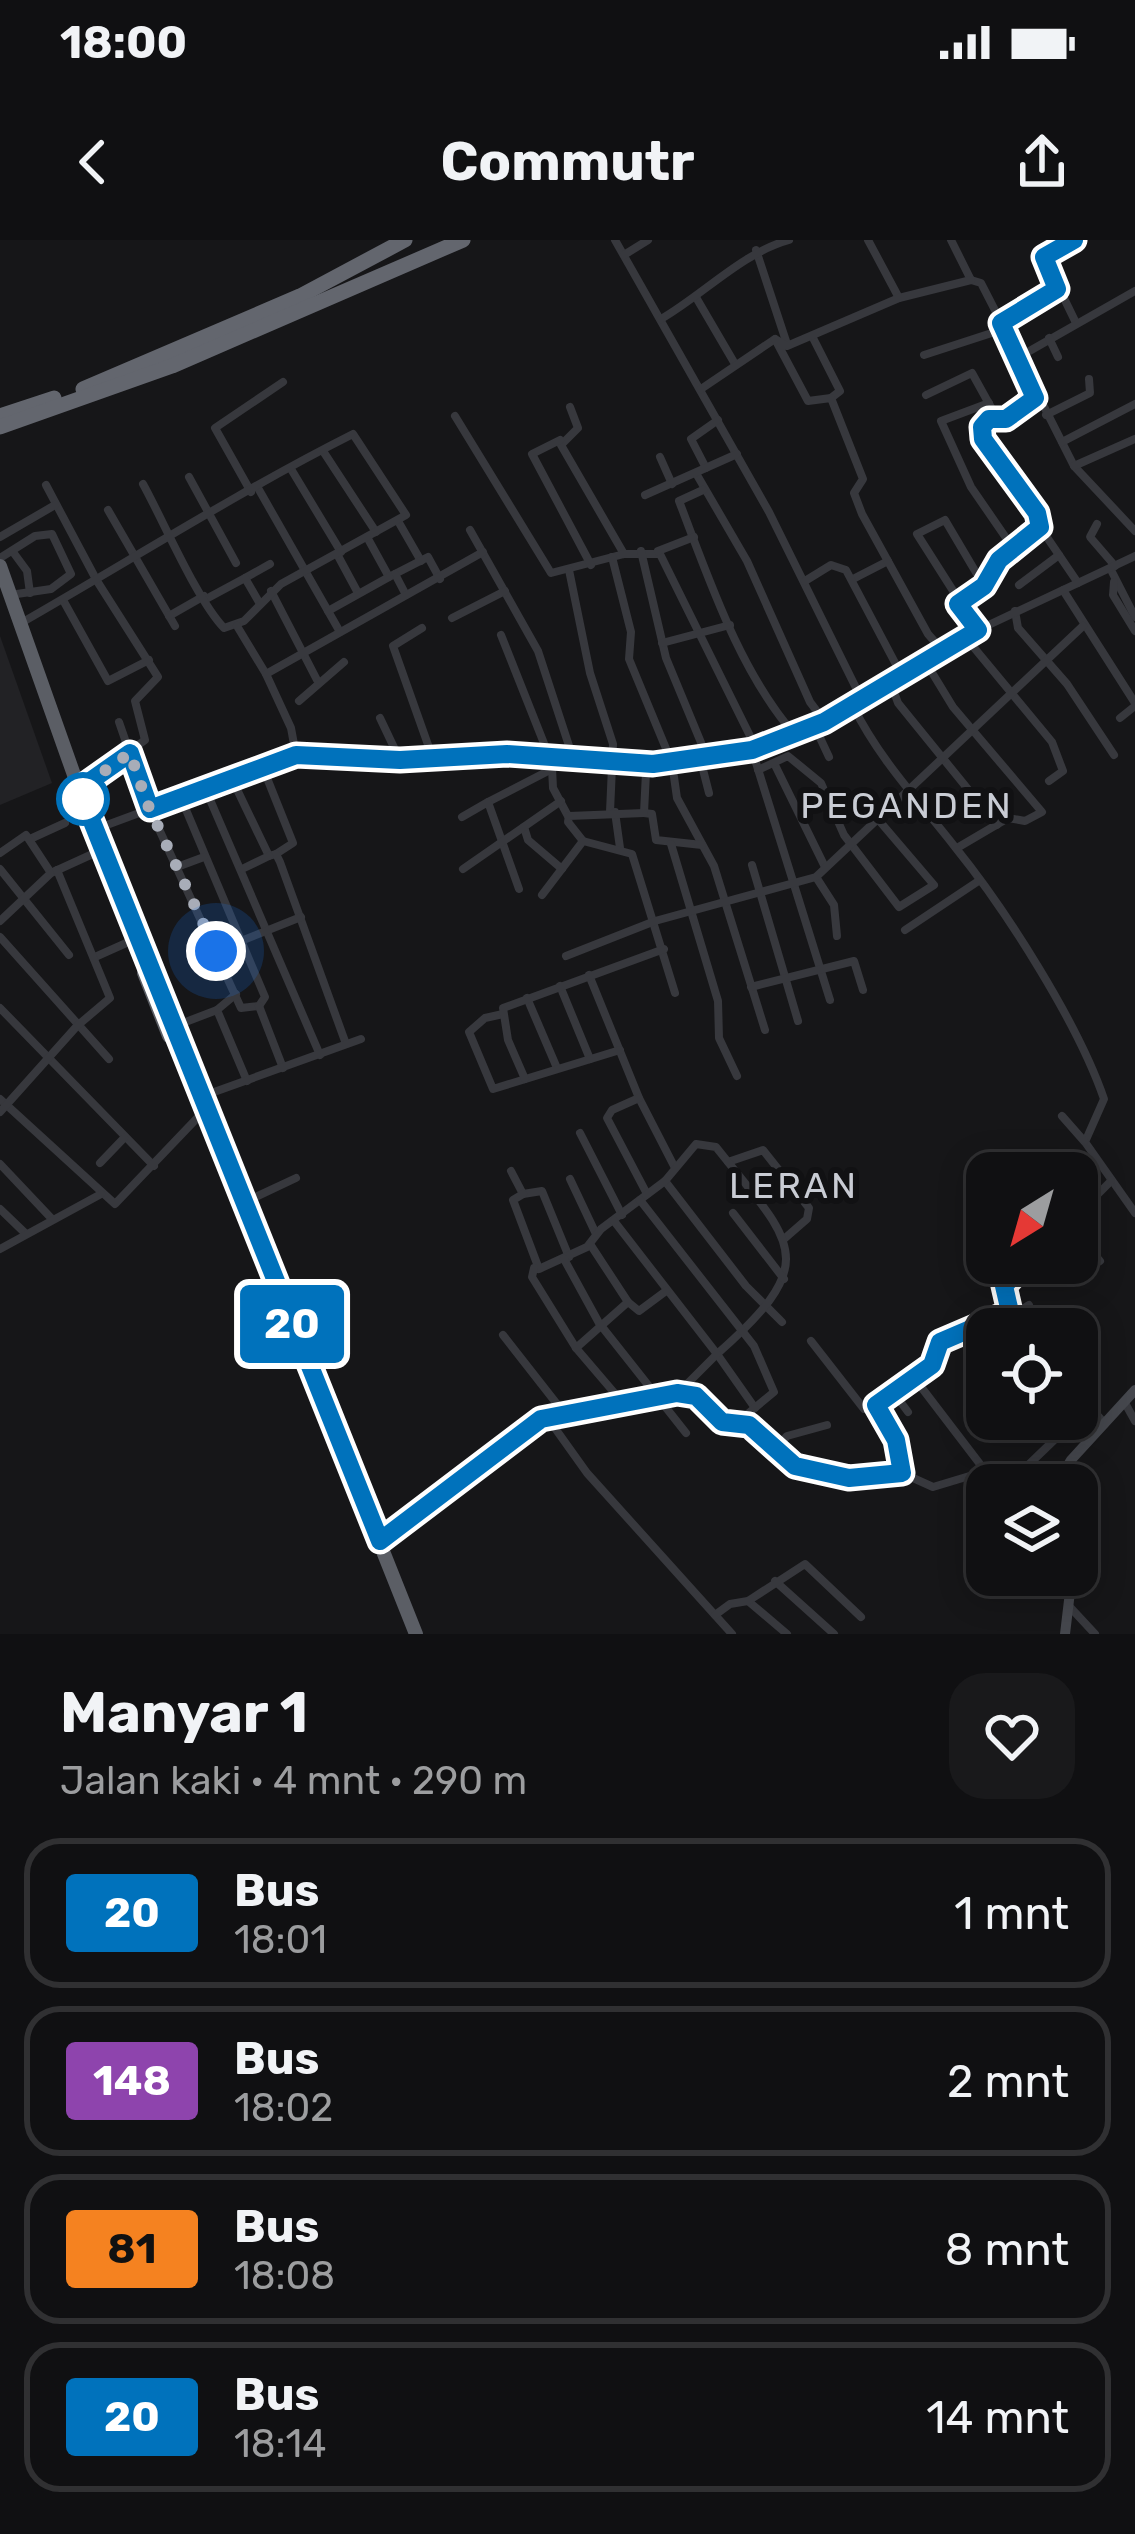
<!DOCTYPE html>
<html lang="id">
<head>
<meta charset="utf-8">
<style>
	:root { --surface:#101012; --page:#19191b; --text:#f1f3f6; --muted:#9c9d9f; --line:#303032 }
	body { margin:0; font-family:Rubik,sans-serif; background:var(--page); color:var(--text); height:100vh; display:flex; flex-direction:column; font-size:45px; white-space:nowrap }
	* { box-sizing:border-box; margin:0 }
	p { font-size:39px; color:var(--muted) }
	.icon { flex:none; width:66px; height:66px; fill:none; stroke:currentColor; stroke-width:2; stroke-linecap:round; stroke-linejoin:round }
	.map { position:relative; height:1394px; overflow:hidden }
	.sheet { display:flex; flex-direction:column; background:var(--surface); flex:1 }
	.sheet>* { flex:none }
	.badge { padding:0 24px; border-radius:9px; font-size:42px; line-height:78px }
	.needle { width:78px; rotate:217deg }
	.fabs { position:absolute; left:966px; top:912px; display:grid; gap:24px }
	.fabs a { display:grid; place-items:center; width:132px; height:132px; border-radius:24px; background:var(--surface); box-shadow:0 6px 30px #0003,0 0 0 3px var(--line); font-size:60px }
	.you { position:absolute; width:60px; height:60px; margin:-30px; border:9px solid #fff; border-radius:50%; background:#1a73e8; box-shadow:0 0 0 18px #1a73e833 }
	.map>.badge { position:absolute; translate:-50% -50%; box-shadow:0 0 0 6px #fff }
	.round { display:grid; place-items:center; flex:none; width:126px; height:126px; border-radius:36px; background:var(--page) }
	.overview { display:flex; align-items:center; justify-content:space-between; height:204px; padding:0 60px }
	h1 { font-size:57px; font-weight:700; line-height:90px }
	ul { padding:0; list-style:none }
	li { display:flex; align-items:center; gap:36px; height:150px; margin:0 24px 18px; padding:0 36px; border:6px solid var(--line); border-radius:36px }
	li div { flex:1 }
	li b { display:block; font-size:45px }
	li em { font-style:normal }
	li .badge { min-width:132px; font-weight:700; text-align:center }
	.status { display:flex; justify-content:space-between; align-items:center; height:84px; padding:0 60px; background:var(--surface); direction:ltr }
	.status svg { height:33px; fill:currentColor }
	header { display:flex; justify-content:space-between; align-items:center; height:156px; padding:0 60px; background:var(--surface); font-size:54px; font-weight:700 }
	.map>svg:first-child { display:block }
	.built { fill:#222225 }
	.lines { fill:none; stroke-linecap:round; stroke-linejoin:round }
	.minor { stroke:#37383d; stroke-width:8 }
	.secondary { stroke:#45474d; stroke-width:10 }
	.trunk { stroke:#5b5e65; stroke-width:14 }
	.motorway { stroke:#63666e; stroke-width:15 }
	.line-casing { stroke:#fff; stroke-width:27 }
	.line { stroke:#0072bc; stroke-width:18 }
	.walk { stroke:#a8adb8; stroke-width:12; stroke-dasharray:0 21.6 }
	.stop-dot { fill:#fff; stroke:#0072bc; stroke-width:6 }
	.labels { text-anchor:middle; stroke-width:12; stroke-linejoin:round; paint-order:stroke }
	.quarter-label { font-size:36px; letter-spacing:3px; fill:#c9ccd4; stroke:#111113 }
</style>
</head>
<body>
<div class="status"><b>18:00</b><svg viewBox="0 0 49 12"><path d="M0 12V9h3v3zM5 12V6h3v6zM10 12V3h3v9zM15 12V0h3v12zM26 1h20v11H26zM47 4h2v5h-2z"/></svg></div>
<header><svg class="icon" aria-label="back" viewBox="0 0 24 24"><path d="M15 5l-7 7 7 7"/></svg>Commutr<svg class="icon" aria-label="share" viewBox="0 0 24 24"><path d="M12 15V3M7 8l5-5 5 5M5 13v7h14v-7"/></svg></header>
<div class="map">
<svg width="1135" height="1394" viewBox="0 0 1135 1394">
	<rect width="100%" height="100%" fill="#161618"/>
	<path class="built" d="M0,396L52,543L0,565Z"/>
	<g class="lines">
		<g class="minor">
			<path d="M615,0L769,272L862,460"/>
			<path d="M868,0L899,58"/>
			<path d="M951,0L971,40L981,43L1019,117"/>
			<path d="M1074,0L1044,17L1076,83"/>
			<path d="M756,10L787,104"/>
			<path d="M624,15L648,0"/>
			<path d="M1135,51L1019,117L1074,226L1135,291"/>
			<path d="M697,59L735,124"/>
			<path d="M661,79C704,54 742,13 789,0"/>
			<path d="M1001,83L1057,49"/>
			<path d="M812,96L840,151L831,158"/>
			<path d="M1049,98L1058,117"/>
			<path d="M924,115L1004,89"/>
			<path d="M701,149L775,99"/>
			<path d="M926,155L972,133L998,180L1035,158"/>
			<path d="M989,163L941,181L971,247L1013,308"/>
			<path d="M570,167L578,188L561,205L624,314"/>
			<path d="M1046,175L1090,153L1089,139"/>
			<path d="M455,176L551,333L624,314H660L756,508"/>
			<path d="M560,200L532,214L591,325"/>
			<path d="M1062,202L1135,164"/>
			<path d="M323,211L376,292"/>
			<path d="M660,217L672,244"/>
			<path d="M1074,226L1135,199"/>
			<path d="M706,228L691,199L718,180"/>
			<path d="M291,229L341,312"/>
			<path d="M697,235L747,321L810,462L825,482"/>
			<path d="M189,237L236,323"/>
			<path d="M46,245L97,341L158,437L135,461L145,500L79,549"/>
			<path d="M258,248L340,392"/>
			<path d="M703,250L679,261C709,339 740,433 796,496"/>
			<path d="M251,252L215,188L283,142"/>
			<path d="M645,255L737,214"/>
			<path d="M108,270L175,386"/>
			<path d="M398,281L421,321"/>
			<path d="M1097,284L1090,297L1115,326"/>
			<path d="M1040,287L1078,343"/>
			<path d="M470,290L538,411L573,518"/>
			<path d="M0,297L55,265"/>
			<path d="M367,297L389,337L428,317L440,339"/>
			<path d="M641,311L666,418L707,517"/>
			<path d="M658,311L694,297"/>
			<path d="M13,312L27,331L30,353"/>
			<path d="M337,314L358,353"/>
			<path d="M612,317L631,392L629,419L672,523L677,558L714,626L765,790"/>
			<path d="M0,318L35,296L52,294L71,334L51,349L10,355"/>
			<path d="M1110,328L1135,377"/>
			<path d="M569,330L590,433L613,504L610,572"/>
			<path d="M395,334L406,355"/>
			<path d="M245,338L270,324"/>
			<path d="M853,339L888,321"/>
			<path d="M805,341L831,325L846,330L901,434"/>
			<path d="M1114,342L1113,355L1135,391"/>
			<path d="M1019,345L1059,315"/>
			<path d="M1063,350L1135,463"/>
			<path d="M271,351L317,440"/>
			<path d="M206,359L245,338L260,364"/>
			<path d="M63,360L108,441L149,420"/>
			<path d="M959,364L984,346L999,320L1040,287L1037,273L983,199V184L998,180"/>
			<path d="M328,371L389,337"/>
			<path d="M1015,371L1018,388L1067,444L1114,515"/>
			<path d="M169,376L204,356"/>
			<path d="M452,378L505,351"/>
			<path d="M21,383C131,320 240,251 353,194L406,275L281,344L244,381L224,388C197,360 164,282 143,244"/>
			<path d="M237,386L266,434"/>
			<path d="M422,388L393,406L432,516"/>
			<path d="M978,390L917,294L945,280L984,346"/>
			<path d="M501,395L549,516"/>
			<path d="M966,398L1052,502L1063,531L1049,541"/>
			<path d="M662,403L730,385"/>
			<path d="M943,411L928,394L862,274L854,253L863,239L831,158L808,161L775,99L787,106L899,58L971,40"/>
			<path d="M925,421L953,467L1042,572L1025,581L1008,578L957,608"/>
			<path d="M890,441L898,463L997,585"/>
			<path d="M299,461L344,422"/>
			<path d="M853,466C879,519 919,561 955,607C1006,670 1078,783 1104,859L1085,902L1135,973"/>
			<path d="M380,478L399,518"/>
			<path d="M1120,478L1135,466"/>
			<path d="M119,482L147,563L241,768L259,766L265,757L181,558"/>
			<path d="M815,487L829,517"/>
			<path d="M752,510L830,760"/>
			<path d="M296,515L291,488L266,434L483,312"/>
			<path d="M700,518L709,553"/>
			<path d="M774,523L825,627"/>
			<path d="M652,525L646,532L644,573L652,574L656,600L702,605"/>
			<path d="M263,528L293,603L276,614"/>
			<path d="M552,528L553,548L568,576"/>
			<path d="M758,530L788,516L821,543L844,595L899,667L934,645L876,577"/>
			<path d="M232,539L269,616L276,614L280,622L346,804"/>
			<path d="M205,548L320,815"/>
			<path d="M488,562L552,529"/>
			<path d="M615,572L620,608"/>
			<path d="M462,577L488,562L519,649"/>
			<path d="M524,587L528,600L562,629"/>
			<path d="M96,589L296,515L400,520L507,514L653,524L752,510L825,482L978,390L1135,316"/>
			<path d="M30,599L65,583"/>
			<path d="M583,601L568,582L569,576L644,573"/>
			<path d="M671,604L718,761L719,798L737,836"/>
			<path d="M0,613L26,595L51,633"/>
			<path d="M752,625L798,781"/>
			<path d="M177,627L204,617"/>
			<path d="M0,629L69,715"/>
			<path d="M242,629L269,616"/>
			<path d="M463,629L561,561"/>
			<path d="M816,637L834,665L837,696"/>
			<path d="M542,655L583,601L632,614L675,753"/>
			<path d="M0,681L51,633L97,612"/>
			<path d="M905,690L980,640"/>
			<path d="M0,697L109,819"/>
			<path d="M216,711L301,677"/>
			<path d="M566,716L655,681L816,637L1083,386"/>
			<path d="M95,717L133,700"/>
			<path d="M589,735L639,858L674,926"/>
			<path d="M560,746L590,819"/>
			<path d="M751,747L854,721L863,750"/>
			<path d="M236,754L217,770L247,841"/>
			<path d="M527,758L557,828"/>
			<path d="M259,766L283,828"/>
			<path d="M0,768L154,926"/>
			<path d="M503,774L485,778L469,792L493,849L620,810"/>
			<path d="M175,786L217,770"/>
			<path d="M525,839L508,800L503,768L664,709"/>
			<path d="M203,856L361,799"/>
			<path d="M639,858L612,870L607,878L647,954"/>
			<path d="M0,859L115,964L201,874"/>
			<path d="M0,872L77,786L110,758L57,630"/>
			<path d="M1062,876L1084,901"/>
			<path d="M580,893L622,975"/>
			<path d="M728,922L763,910L809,968L807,979L784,999"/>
			<path d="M100,923L124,898"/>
			<path d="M0,924L52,979"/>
			<path d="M511,931L523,954L542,951L569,1017"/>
			<path d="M570,939L596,994"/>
			<path d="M665,941L746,1046L782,1082"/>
			<path d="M523,954L513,960L539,1029L587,1007L601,989L665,941L696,904L716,907C793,1004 824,1020 717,1114L755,1168"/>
			<path d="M245,962L296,938"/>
			<path d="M0,969L25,993"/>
			<path d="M733,973L784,1039"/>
			<path d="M1077,975L1111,941"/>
			<path d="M614,981L717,1114L679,1152"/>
			<path d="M1077,994L1100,1021"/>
			<path d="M590,1004L628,1062"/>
			<path d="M0,1009L101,954"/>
			<path d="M564,1019L599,1083L686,1193"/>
			<path d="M534,1028L532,1037L576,1108L623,1163"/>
			<path d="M1010,1072L1025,1089"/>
			<path d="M1013,1075L1029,1065"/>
			<path d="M503,1095L564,1173"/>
			<path d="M811,1101L864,1169L875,1167"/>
			<path d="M576,1108L628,1062L639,1071L666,1051"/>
			<path d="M915,1139L983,1228"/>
			<path d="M1077,1152L1105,1184"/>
			<path d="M894,1153L908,1172"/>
			<path d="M1125,1163L1135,1181"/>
			<path d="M547,1177L587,1233L732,1394"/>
			<path d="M741,1180L795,1227L849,1238L902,1233L933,1247L1006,1225L1047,1245"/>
			<path d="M773,1212L787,1196L827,1185"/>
			<path d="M1021,1232L1076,1179"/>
			<path d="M902,1233L896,1200L876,1165L932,1125L940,1103L1010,1072L1004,1046L1025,1023"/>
			<path d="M381,1300L541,1179L686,1153L727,1183L745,1176L774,1152L754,1106L640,960"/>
			<path d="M775,1341L834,1394"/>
			<path d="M748,1361L787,1394"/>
			<path d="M1069,1366L1095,1394"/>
			<path d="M715,1375L730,1364L748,1361L805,1324L861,1377"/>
		</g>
		<g class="secondary">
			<path d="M1057,1244L1071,1220L1135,1150"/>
			<path d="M1065,1394L1072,1335"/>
		</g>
		<g class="trunk">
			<path d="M0,326L79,549L416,1394"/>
			<path d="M144,733L169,796"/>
		</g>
		<g class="motorway">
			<path d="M83,149L300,56L405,0"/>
			<path d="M0,176L54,158"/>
			<path d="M0,187L172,126L463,0"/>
		</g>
	</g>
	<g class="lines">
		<g class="line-casing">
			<path id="line" d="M1025,1023L1004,1046L1010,1072L940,1102L932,1125L876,1165L896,1200L902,1233L849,1238L795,1226L749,1185L722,1182L696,1156L677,1153L541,1179L380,1301L79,549L130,513L150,569L296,515L400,520L507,514L653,524L752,510L824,482L978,390L958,364L984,346L999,320L1040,287L1037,273L983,199L982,187L989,179H1006L1035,158L1001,83L1057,49L1044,17L1074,0"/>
		</g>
		<use href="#line" class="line"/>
		<path class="walk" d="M83,559L79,549L130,513L147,563L216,711"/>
	</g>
	<circle class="stop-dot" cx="83" cy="559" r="24"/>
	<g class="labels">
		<g class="quarter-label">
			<text x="907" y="578">PEGANDEN</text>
			<text x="794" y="958">LERAN</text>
		</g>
	</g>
</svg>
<div class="fabs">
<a><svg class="needle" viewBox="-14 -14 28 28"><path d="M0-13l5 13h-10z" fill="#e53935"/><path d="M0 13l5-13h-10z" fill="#9c9d9f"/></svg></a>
<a><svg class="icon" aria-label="locate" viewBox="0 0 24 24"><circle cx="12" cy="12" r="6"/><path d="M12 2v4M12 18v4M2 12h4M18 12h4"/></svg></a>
<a><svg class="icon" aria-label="layers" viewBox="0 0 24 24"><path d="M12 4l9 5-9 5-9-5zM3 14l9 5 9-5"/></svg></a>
</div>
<div class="you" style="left:216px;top:711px"></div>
<b class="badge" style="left:292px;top:1084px;background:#0072bc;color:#fff">20</b>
</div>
<section class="sheet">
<div class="overview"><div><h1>Manyar 1</h1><p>Jalan kaki · 4 mnt · 290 m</p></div><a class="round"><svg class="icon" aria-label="heart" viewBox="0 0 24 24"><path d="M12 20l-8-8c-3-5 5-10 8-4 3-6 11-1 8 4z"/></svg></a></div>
<ul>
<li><span class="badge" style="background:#0072bc;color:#fff">20</span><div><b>Bus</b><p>18:01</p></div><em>1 mnt</em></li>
<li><span class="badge" style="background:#8e44ad;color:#fff">148</span><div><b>Bus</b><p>18:02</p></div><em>2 mnt</em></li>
<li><span class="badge" style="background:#f58220;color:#111">81</span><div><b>Bus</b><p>18:08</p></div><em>8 mnt</em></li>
<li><span class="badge" style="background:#0072bc;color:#fff">20</span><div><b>Bus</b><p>18:14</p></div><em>14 mnt</em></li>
</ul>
</section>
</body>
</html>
